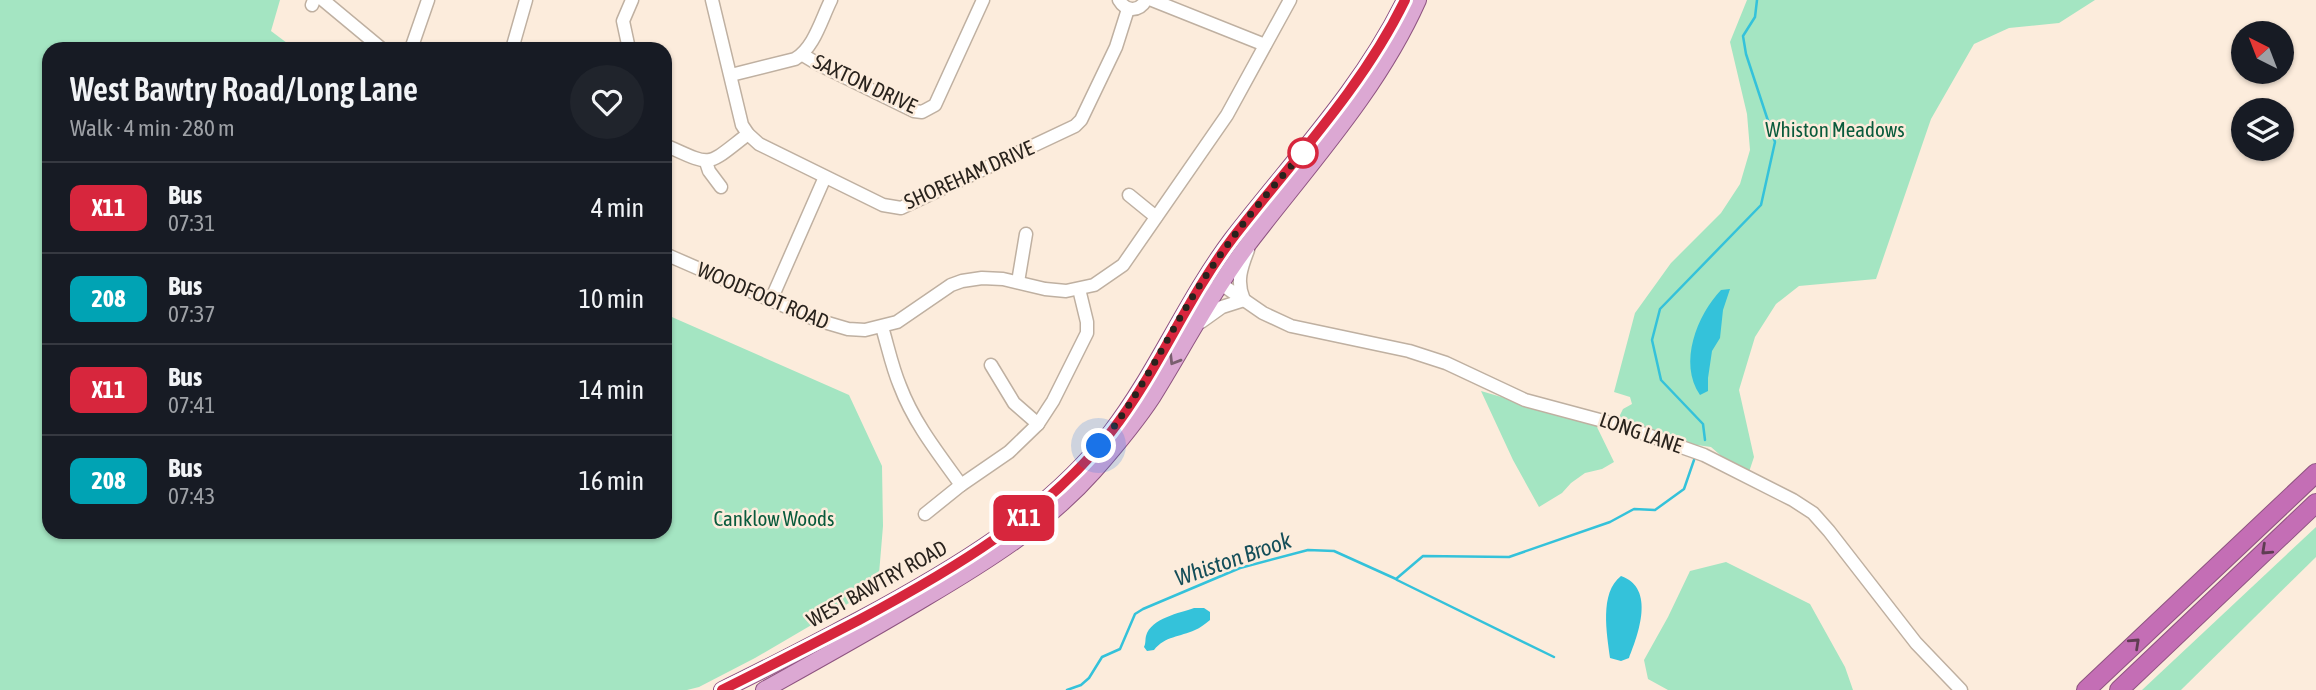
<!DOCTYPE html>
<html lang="en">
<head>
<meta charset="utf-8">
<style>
	:root { --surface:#171b24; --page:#20242c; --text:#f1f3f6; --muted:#9ea1a6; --line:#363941 }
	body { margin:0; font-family:"Asap Condensed",sans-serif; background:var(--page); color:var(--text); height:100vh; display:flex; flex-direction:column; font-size:26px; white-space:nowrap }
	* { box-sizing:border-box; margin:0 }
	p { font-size:23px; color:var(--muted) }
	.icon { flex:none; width:38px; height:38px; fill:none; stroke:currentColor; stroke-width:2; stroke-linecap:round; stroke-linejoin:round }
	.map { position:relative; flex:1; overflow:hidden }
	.details { position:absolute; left:42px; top:42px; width:630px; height:497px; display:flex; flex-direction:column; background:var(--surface); border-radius:21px; box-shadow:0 2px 5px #0004 }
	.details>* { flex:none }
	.badge { padding:0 14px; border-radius:10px; font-size:24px; line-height:46px }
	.needle { width:46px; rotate:318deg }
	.buttons { position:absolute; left:2231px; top:21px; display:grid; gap:14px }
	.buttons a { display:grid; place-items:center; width:63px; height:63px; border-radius:50%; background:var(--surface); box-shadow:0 2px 5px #0004; font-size:35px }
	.you { position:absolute; width:35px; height:35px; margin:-18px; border:5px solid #fff; border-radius:50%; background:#1a73e8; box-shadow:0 0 0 10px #1a73e833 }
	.map>.badge { position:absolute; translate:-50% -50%; box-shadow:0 0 0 4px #fff }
	.round { display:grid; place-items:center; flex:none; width:74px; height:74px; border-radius:37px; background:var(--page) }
	.headline { display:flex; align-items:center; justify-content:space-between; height:119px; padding:0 28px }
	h1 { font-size:33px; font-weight:600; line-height:52px }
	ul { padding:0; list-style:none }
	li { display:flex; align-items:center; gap:21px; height:91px; padding:0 28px; border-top:2px solid var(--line) }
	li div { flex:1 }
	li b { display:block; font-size:26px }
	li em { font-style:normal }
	li .badge { min-width:77px; font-weight:700; text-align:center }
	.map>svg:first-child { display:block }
	.green { fill:#a4e5c2 }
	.water { fill:#34c2da }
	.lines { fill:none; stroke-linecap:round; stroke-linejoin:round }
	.stream { stroke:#34c2da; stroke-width:2.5 }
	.minor-casing { stroke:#bfb0a1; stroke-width:15 }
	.major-casing { stroke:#8e5480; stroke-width:18 }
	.highway-casing { stroke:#8e5480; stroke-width:20 }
	.minor { stroke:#fff; stroke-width:12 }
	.major { stroke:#dca8d3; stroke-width:16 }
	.highway { stroke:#c46eb5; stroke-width:18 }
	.oneway { stroke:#7a5f6f }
	.oneway2 { stroke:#5f3d52 }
	.line-casing { stroke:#fff; stroke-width:16 }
	.line { stroke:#d7263d; stroke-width:10 }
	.walk { stroke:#29231d; stroke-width:7; stroke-dasharray:0 12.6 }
	.stop-dot { fill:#fff; stroke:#d7263d; stroke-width:3.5 }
	.labels { text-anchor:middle; stroke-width:5; stroke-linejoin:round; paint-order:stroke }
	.street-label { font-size:21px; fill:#29231d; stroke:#fcecdc }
	.park-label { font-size:21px; fill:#095b3c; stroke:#fcecdc }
	.water-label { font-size:23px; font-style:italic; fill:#154e59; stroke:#fcecdc }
</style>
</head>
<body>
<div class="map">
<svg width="2316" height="690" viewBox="0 0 2316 690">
	<rect width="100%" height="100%" fill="#fcecdc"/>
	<g class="green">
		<path d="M0,0H280L271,31L295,49H49V532H665V314L849,395L882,466L883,526L878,586L755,658L699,687L687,690H0Z"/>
		<path d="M1747,0H2095L2059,23L2009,28L1974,44L1931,119L1876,279L1799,286L1776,304L1755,337L1739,390L1754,457L1749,472L1727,461L1711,447L1683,443L1618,419L1623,409L1632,404L1630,397L1614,392L1635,313L1671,263L1721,213L1740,184L1750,150L1747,114L1730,42Z"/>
		<path d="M1481,391L1596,425L1614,462L1602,469L1585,473L1571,483L1562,493L1539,507L1513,460Z"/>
		<path d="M2316,527V557L2181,690H2142Z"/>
		<path d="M1726,562L1810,604L1845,667L1853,690H1668L1648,679L1644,660L1668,617L1690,571Z"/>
	</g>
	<g class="water">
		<path d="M1730,289L1723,310L1720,338L1712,351L1708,378V391L1700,395C1678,363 1697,315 1721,290Z"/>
		<path d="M1621,576C1656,588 1638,635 1629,658L1621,661L1610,658C1607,634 1599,593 1621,576Z"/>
		<path d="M1194,608H1204L1210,612V620C1205,624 1200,628 1195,630C1180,637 1165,636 1154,650L1147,651L1144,647C1146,643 1145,640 1146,636C1151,618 1180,613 1194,608Z"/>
	</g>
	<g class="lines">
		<g class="stream">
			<path d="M1705,440L1703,424L1661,380L1652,340L1660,309L1761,205L1775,142L1746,54L1743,36L1755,17L1757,0"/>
			<path d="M1397,580L1554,657"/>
			<path d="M1067,690L1081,685L1089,678L1102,657L1120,649L1135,614L1143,609L1240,568L1308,550L1334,551L1396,579L1423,556L1509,557L1610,522L1634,509L1655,510L1684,489L1694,460"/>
		</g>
		<g class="minor-casing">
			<g id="minor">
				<path d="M323,0L382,49"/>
				<path d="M712,0L742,125L748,134L759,144L883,205L901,208L1075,126L1081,120L1116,47L1128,9"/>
				<path d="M1119,0C1126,12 1139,12 1146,0"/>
				<path d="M1152,0L1265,45"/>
				<path d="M312,5L314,0"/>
				<path d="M411,49L428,0"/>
				<path d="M512,49L526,0"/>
				<path d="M629,49L623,21L632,0"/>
				<path d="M803,55L818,64L914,111L922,112L935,105L983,0"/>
				<path d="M731,75L795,59C814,48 821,20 831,0"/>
				<path d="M665,145C714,167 705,167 748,134"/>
				<path d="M706,162L709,171L721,187"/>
				<path d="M1129,195L1156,217"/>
				<path d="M665,254L814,319L848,329L865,330L897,322L951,285L962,281L982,278L1003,279L1045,289L1066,291L1094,285L1123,265L1227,115L1290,0"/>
				<path d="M1018,282L1026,234"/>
				<path d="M1213,288L1221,284L1263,313L1291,326L1409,351L1446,363L1525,400L1622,426L1704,455L1793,500L1813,513L1829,531L1916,643L1961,690"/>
				<path d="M771,300L825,177"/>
				<path d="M1244,300C1236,282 1241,268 1248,250"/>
				<path d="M1201,322L1222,307L1244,300"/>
				<path d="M882,327C888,347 892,367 900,386C914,423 938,453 961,485L1009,452L1038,424L1053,401L1087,333V322L1079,289"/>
				<path d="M991,365L1014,403L1038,424"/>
				<path d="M925,514L961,485"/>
			</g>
		</g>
		<g class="major-casing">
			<g id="major">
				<path d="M722,690C768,668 813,644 859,620C952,570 1045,516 1111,432C1157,372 1186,300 1232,239C1292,161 1361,90 1405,0"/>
				<path d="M764,690C818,660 872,630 925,598C986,562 1047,524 1094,471C1115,447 1136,422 1153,396C1184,346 1211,294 1246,247C1306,168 1377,92 1418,0"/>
			</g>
		</g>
		<g class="highway-casing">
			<g id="highway">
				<path d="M2086,690L2316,473"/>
				<path d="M2119,690L2316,503"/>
			</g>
		</g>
		<use href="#minor" class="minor"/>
		<use href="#major" class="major"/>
		<use href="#highway" class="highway"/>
	</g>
	<defs><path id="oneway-chevron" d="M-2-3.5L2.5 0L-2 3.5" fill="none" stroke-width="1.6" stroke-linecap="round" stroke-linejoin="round" transform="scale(1.75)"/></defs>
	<use class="oneway" href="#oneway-chevron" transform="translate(1174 360) rotate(121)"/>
	<g class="oneway2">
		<use href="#oneway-chevron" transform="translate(2266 550) rotate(137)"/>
		<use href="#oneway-chevron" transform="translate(2135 643) rotate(-43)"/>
	</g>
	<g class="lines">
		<g class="line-casing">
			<path id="line" d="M722,690C768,667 813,644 859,620C952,570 1045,516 1111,432C1157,373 1186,300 1232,239C1292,161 1361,90 1405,0"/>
		</g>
		<use href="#line" class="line"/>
		<path class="walk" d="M1099,446C1139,398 1165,340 1198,288C1228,241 1265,194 1303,153"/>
	</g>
	<circle class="stop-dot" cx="1303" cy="153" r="14"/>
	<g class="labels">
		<g class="street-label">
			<text transform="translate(865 84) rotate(25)" y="7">SAXTON DRIVE</text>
			<text transform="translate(969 175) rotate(-24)" y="7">SHOREHAM DRIVE</text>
			<text transform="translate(763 296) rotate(23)" y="7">WOODFOOT ROAD</text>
			<text transform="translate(1641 433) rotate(19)" y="7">LONG LANE</text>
			<text transform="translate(877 584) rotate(-29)" y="7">WEST BAWTRY ROAD</text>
		</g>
		<g class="park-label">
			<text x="1835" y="137">Whiston Meadows</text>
			<text x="774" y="526">Canklow Woods</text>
		</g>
		<g class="water-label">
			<text transform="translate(1233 559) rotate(-19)" y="8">Whiston Brook</text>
		</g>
	</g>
</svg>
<div class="buttons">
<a><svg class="needle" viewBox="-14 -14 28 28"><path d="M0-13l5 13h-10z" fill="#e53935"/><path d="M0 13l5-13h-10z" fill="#9ea1a6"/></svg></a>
<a><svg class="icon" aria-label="layers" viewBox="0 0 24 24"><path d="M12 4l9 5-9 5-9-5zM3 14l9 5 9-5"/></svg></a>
</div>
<div class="you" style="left:1099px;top:446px"></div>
<b class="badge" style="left:1024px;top:518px;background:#d7263d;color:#fff">X11</b>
<section class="details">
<div class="headline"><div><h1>West Bawtry Road/Long Lane</h1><p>Walk · 4 min · 280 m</p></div><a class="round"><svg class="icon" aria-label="heart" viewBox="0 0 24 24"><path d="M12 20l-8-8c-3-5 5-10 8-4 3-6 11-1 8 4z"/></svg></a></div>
<ul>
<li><span class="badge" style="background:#d7263d;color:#fff">X11</span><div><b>Bus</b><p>07:31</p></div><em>4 min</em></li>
<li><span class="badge" style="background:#00a3b4;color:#fff">208</span><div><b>Bus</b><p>07:37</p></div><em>10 min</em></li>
<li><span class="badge" style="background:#d7263d;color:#fff">X11</span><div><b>Bus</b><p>07:41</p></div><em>14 min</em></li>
<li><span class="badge" style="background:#00a3b4;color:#fff">208</span><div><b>Bus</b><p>07:43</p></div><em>16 min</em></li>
</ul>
</section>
</div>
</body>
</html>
